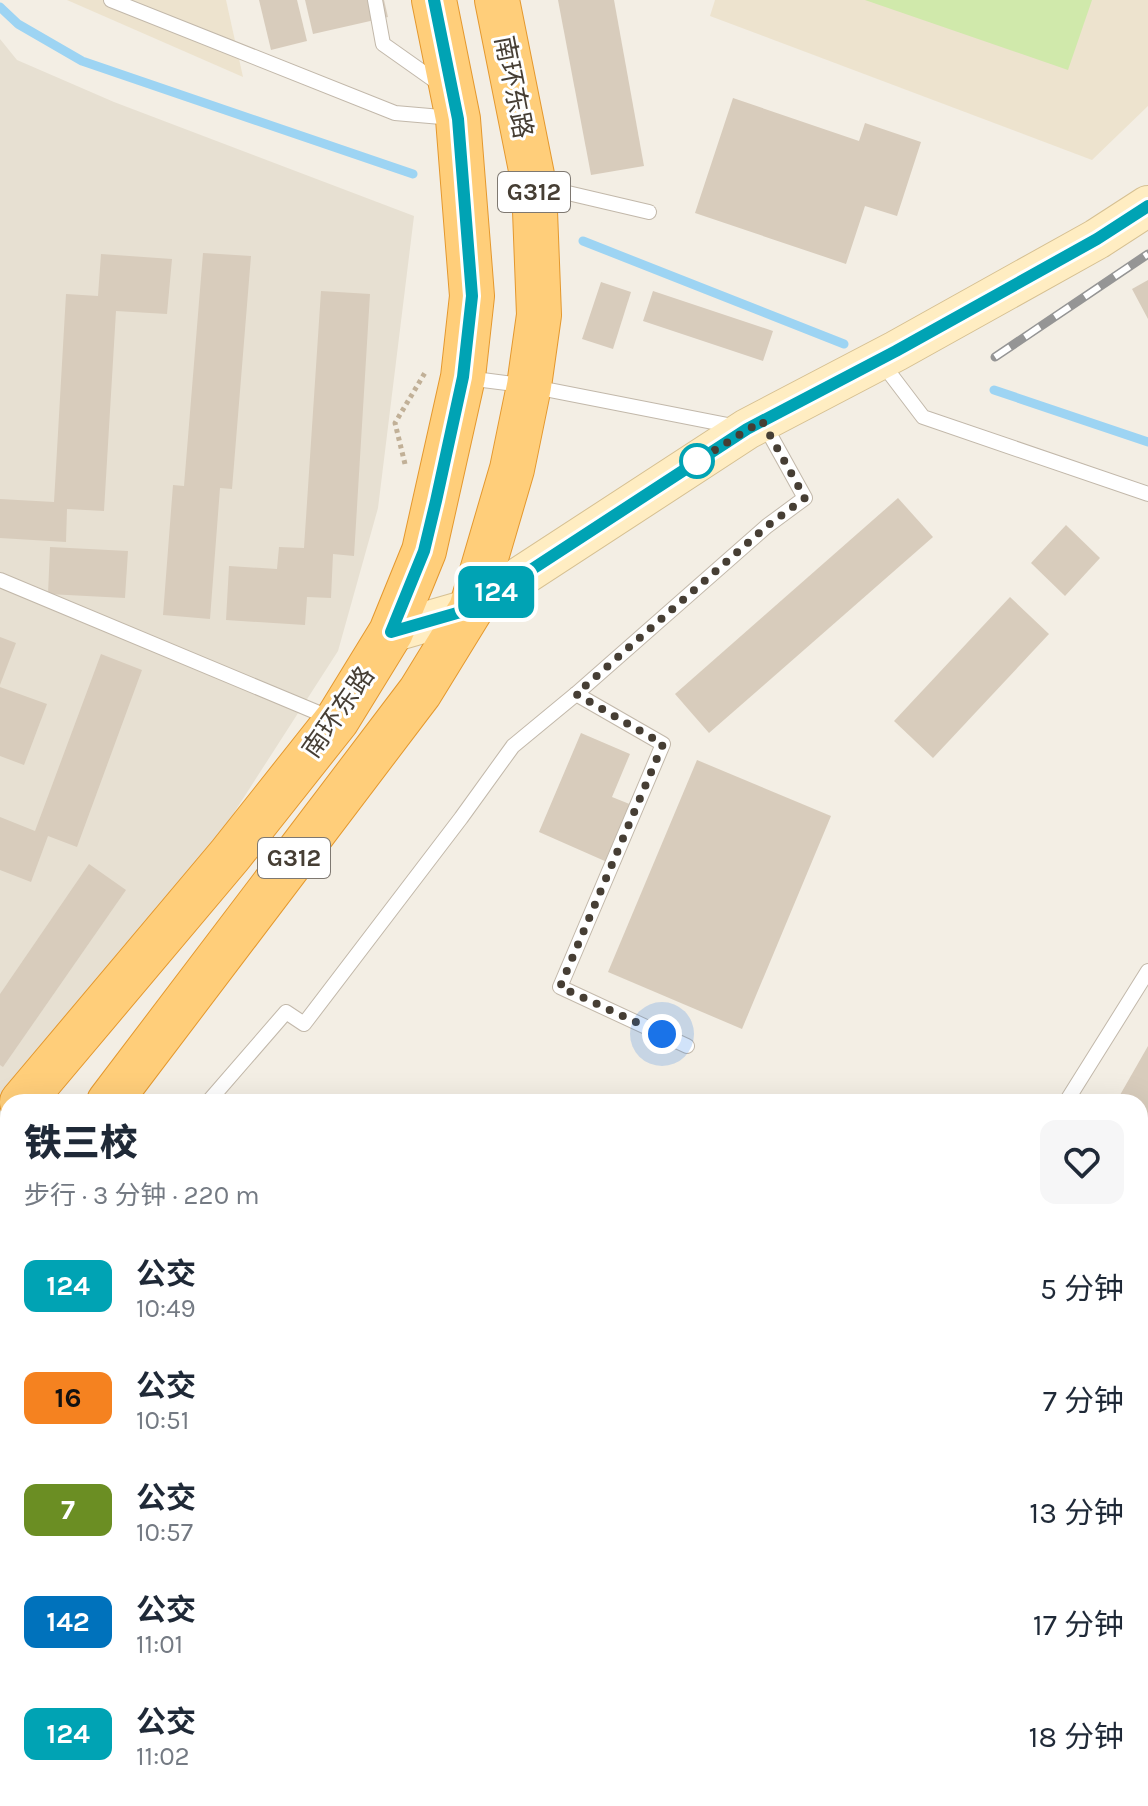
<!DOCTYPE html>
<html lang="zh">
<head>
<meta charset="utf-8">
<style>
	:root { --surface:#fff; --page:#f6f6f7; --text:#1f2937; --muted:#747a83 }
	body { margin:0; font-family:Karla,"Noto Sans SC",sans-serif; background:var(--page); color:var(--text); height:100vh; display:flex; flex-direction:column; font-size:30px; white-space:nowrap }
	* { box-sizing:border-box; margin:0 }
	p { font-size:26px; color:var(--muted) }
	.icon { flex:none; width:44px; height:44px; fill:none; stroke:currentColor; stroke-width:2; stroke-linecap:round; stroke-linejoin:round }
	.map { position:relative; flex:1; overflow:hidden }
	.panel { position:absolute; left:0px; top:1094px; width:1148px; height:712px; display:flex; flex-direction:column; background:var(--surface); border-radius:24px 24px 0 0; box-shadow:0 8px 32px #0002 }
	.panel>* { flex:none }
	.badge { padding:0 16px; border-radius:12px; font-size:28px; line-height:52px }
	.you { position:absolute; width:40px; height:40px; margin:-20px; border:6px solid #fff; border-radius:50%; background:#1a73e8; box-shadow:0 0 0 12px #1a73e833 }
	.map>.badge { position:absolute; translate:-50% -50%; box-shadow:0 0 0 4px #fff }
	.round { display:grid; place-items:center; flex:none; width:84px; height:84px; border-radius:16px; background:var(--page) }
	.headline { display:flex; align-items:center; justify-content:space-between; height:136px; padding:0 24px }
	h1 { font-size:38px; font-weight:800; line-height:60px }
	ul { padding:0; list-style:none }
	li { display:flex; align-items:center; gap:24px; height:112px; padding:0 24px }
	li div { flex:1 }
	li b { display:block; font-size:30px }
	li em { font-style:normal }
	li .badge { min-width:88px; font-weight:700; text-align:center }
	.map>svg:first-child { display:block }
	.residential { fill:#e7e0d2 }
	.education { fill:#ede3ce }
	.green { fill:#d0e9ab }
	.lines { fill:none; stroke-linecap:round; stroke-linejoin:round }
	.stream { stroke:#9dd4f3; stroke-width:9 }
	.building { fill:#d8ccbc }
	.service-casing { stroke:#c2b8aa; stroke-width:16 }
	.secondary-casing { stroke:#d6c092; stroke-width:42 }
	.trunk-casing { stroke:#e4982e; stroke-width:46 }
	.path { stroke:#c1b097; stroke-width:5; stroke-dasharray:4 4; stroke-linecap:butt }
	.service { stroke:#fff; stroke-width:14 }
	.secondary { stroke:#ffedc2; stroke-width:40 }
	.trunk { stroke:#ffce7a; stroke-width:44 }
	.rail-casing { stroke:#959595; stroke-width:9 }
	.rail { stroke:#fff; stroke-width:6; stroke-dasharray:18; stroke-linecap:butt }
	.line-casing { stroke:#fff; stroke-width:18 }
	.line { stroke:#00a3b4; stroke-width:12 }
	.walk { stroke:#463e34; stroke-width:8; stroke-dasharray:0 14.4 }
	.stop-dot { fill:#fff; stroke:#00a3b4; stroke-width:4 }
	.labels { text-anchor:middle; stroke-width:6; stroke-linejoin:round; paint-order:stroke }
	.shield { fill:#fff; stroke:#7e7871; stroke-width:2 }
	.shield-label { font-size:24px; font-weight:bold; fill:#463e34 }
	.street-label { font-size:26px; fill:#463e34; stroke:#fff }
</style>
</head>
<body>
<div class="map">
<svg width="1148" height="1806" viewBox="0 0 1148 1806">
	<rect width="100%" height="100%" fill="#f3eee4"/>
	<path class="residential" d="M0,39L17,60L114,102L414,216L378,508L338,651L210,850L8,1102V1135L0,1147Z"/>
	<g class="education">
		<path d="M67,0H226L243,77Z"/>
		<path d="M715,0H1148V106L1092,160L710,16Z"/>
	</g>
	<path class="green" d="M865,0H1092L1068,70Z"/>
	<g class="lines">
		<g class="stream">
			<path d="M0,7L18,24L82,61L413,174"/>
			<path d="M583,241L844,344"/>
			<path d="M994,390L1148,442"/>
		</g>
	</g>
	<g class="building">
		<path d="M259,0H297L307,41L271,50Z"/>
		<path d="M305,0H384L388,17L313,34Z"/>
		<path d="M558,0H614L644,166L591,175Z"/>
		<path d="M733,98L859,141L865,123L921,142L897,216L865,206L846,264L695,213Z"/>
		<path d="M203,253L251,256L232,489L220,488L210,619L163,615L173,485L184,486Z"/>
		<path d="M101,254L172,259L167,314L116,311L104,511L67,509L66,542L0,538V499L54,502L66,294L98,296Z"/>
		<path d="M1148,280V319L1132,289Z"/>
		<path d="M601,282L631,292L613,349L582,339Z"/>
		<path d="M321,291L370,294L354,556L333,554L331,598L307,597L305,625L226,620L229,566L277,569L279,547L304,548Z"/>
		<path d="M653,291L773,331L763,361L643,321Z"/>
		<path d="M898,498L933,537L709,733L675,694Z"/>
		<path d="M1066,525L1100,558L1065,596L1031,563Z"/>
		<path d="M50,547L128,551L125,598L48,594Z"/>
		<path d="M1010,597L1049,634L933,758L894,721Z"/>
		<path d="M0,637L16,643L0,685Z"/>
		<path d="M101,654L142,670L77,847L48,836L31,882L0,870V817L35,831Z"/>
		<path d="M0,687L47,704L24,765L0,756Z"/>
		<path d="M581,733L630,754L612,797L632,805L607,862L539,832Z"/>
		<path d="M697,760L831,816L742,1029L608,972Z"/>
		<path d="M89,864L126,890L3,1067L0,1065V994Z"/>
		<path d="M1148,1046V1149L1140,1163V1102H1116Z"/>
		<path d="M1140,1226L1148,1229V1247L1144,1261L1140,1260Z"/>
		<path d="M1147,1381H1148V1434L1140,1431V1403Z"/>
		<path d="M8,1495V1577L0,1573V1512Z"/>
		<path d="M8,1670V1798H252L247,1806H0V1682Z"/>
		<path d="M761,1798H795L791,1806H776Z"/>
		<path d="M1028,1798H1076L1074,1806H1026Z"/>
	</g>
	<g class="lines">
		<g class="service-casing">
			<g id="service">
				<path d="M111,0L395,113L453,118"/>
				<path d="M375,0L383,44L441,85"/>
				<path d="M538,186L649,212"/>
				<path d="M882,363L923,417L1148,494"/>
				<path d="M467,378L529,386L738,427"/>
				<path d="M0,580L333,719"/>
				<path d="M576,694L663,744L560,987L687,1046"/>
				<path d="M208,1102L286,1012L304,1024L461,818L513,746L576,694L767,526L805,498L764,424"/>
				<path d="M1066,1102L1148,971"/>
				<path d="M1140,1455L1148,1458"/>
				<path d="M686,1806L691,1798"/>
			</g>
		</g>
		<g class="secondary-casing">
			<path id="secondary" d="M391,632L471,609L747,429L896,351L1097,239L1148,206"/>
		</g>
		<g class="trunk-casing">
			<g id="trunk">
				<path d="M22,1102L230,855L337,720L391,632L424,551L463,377L472,296L458,119L434,0"/>
				<path d="M109,1102L420,692L471,609L512,469L529,386L539,315L534,185L497,0"/>
				<path d="M0,1246L8,1235"/>
			</g>
		</g>
		<path class="path" d="M405,464L395,423L426,371"/>
		<use href="#service" class="service"/>
		<use href="#secondary" class="secondary"/>
		<use href="#trunk" class="trunk"/>
		<g class="rail-casing">
			<g id="rail">
				<path d="M995,357L1148,254"/>
				<path d="M1140,1775L1148,1752"/>
				<path d="M1129,1806L1132,1798"/>
			</g>
		</g>
		<use href="#rail" class="rail"/>
	</g>
	<g class="lines">
		<g class="line-casing">
			<path id="line" d="M434,0L458,119L472,296L463,377L436,501L424,551L391,632L471,609L747,429L896,351L1097,239L1148,206"/>
		</g>
		<use href="#line" class="line"/>
		<path class="walk" d="M662,1034L560,987L663,744L576,694L767,526L805,498L762,421L697,461"/>
	</g>
	<circle class="stop-dot" cx="697" cy="461" r="16"/>
	<g class="labels">
		<g class="shield">
			<rect x="498" y="172" width="72" height="40" rx="6"/>
			<rect x="258" y="838" width="72" height="40" rx="6"/>
		</g>
		<g class="shield-label">
			<text x="534" y="200">G312</text>
			<text x="294" y="866">G312</text>
		</g>
		<g class="street-label">
			<text transform="translate(514 87) rotate(79)" y="9">南环东路</text>
			<text transform="translate(338 712) rotate(-55)" y="9">南环东路</text>
		</g>
	</g>
</svg>
<div class="you" style="left:662px;top:1034px"></div>
<b class="badge" style="left:496px;top:592px;background:#00a3b4;color:#fff">124</b>
<section class="panel">
<div class="headline"><div><h1>铁三校</h1><p>步行 · 3 分钟 · 220 m</p></div><a class="round"><svg class="icon" aria-label="heart" viewBox="0 0 24 24"><path d="M12 20l-8-8c-3-5 5-10 8-4 3-6 11-1 8 4z"/></svg></a></div>
<ul>
<li><span class="badge" style="background:#00a3b4;color:#fff">124</span><div><b>公交</b><p>10:49</p></div><em>5 分钟</em></li>
<li><span class="badge" style="background:#f58220;color:#111">16</span><div><b>公交</b><p>10:51</p></div><em>7 分钟</em></li>
<li><span class="badge" style="background:#6b8e23;color:#fff">7</span><div><b>公交</b><p>10:57</p></div><em>13 分钟</em></li>
<li><span class="badge" style="background:#0072bc;color:#fff">142</span><div><b>公交</b><p>11:01</p></div><em>17 分钟</em></li>
<li><span class="badge" style="background:#00a3b4;color:#fff">124</span><div><b>公交</b><p>11:02</p></div><em>18 分钟</em></li>
</ul>
</section>
</div>
</body>
</html>
